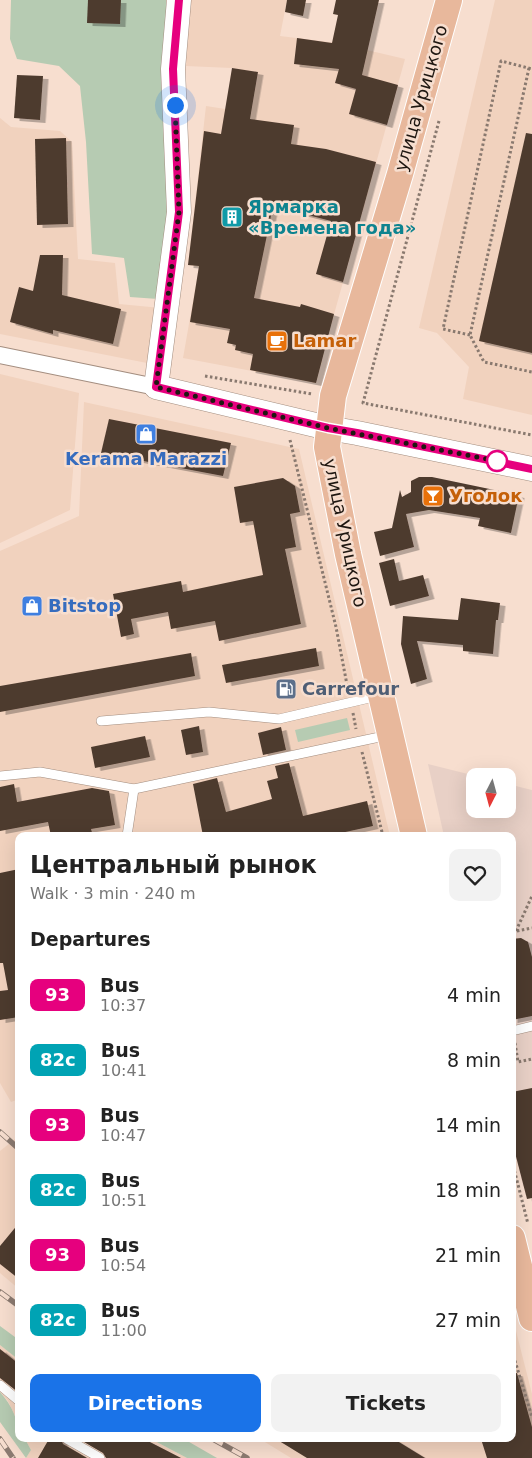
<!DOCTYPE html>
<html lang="en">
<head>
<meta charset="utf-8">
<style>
	:root { --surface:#fff; --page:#f2f2f2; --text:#222; --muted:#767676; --accent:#1a73e8 }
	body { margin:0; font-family:"DejaVu Sans",sans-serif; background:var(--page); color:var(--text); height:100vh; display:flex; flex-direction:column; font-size:19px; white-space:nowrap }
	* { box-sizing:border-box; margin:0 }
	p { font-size:16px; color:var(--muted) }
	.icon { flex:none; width:28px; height:28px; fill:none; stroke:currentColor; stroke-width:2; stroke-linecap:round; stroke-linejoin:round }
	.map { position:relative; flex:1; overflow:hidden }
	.side { position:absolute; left:15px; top:832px; width:501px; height:610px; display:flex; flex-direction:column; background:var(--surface); border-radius:10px; box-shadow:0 5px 20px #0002 }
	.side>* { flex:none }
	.badge { padding:0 10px; border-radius:8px; font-size:18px; line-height:32px }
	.needle { width:32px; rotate:186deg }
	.tools { position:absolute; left:466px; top:768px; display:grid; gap:10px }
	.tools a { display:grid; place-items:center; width:50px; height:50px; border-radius:10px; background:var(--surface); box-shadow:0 5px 20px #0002; font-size:25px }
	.you { position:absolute; width:25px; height:25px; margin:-12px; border:4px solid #fff; border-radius:50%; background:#1a73e8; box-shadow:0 0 0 8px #1a73e833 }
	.map>.badge { position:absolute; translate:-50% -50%; box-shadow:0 0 0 2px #fff }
	h2 { padding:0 15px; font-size:19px; line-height:45px }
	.round { display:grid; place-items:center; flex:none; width:52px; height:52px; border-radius:10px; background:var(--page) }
	.overview { display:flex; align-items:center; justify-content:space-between; height:85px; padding:0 15px }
	h1 { font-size:24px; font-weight:600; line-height:38px }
	.cta { display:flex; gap:10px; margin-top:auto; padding:10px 15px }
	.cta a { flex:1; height:58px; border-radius:10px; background:var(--accent); color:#fff; font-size:20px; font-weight:600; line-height:58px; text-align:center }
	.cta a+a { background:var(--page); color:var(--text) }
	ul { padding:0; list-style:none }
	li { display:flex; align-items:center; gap:15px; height:65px; padding:0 15px }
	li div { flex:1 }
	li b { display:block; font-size:19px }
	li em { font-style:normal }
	li .badge { min-width:55px; font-weight:700; text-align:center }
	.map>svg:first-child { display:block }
	.built { fill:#f1d2be }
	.medical { fill:#e8d0c6 }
	.green { fill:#b6cbb2 }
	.building { fill:#4e3b2f; filter:url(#shadow) }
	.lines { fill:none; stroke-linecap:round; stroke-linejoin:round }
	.service-casing { stroke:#a38d7f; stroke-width:10 }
	.minor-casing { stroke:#a38d7f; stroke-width:18 }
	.secondary-casing { stroke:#a38d7f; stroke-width:25 }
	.primary-casing { stroke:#fff; stroke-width:28 }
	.path { stroke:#89796f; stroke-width:3; stroke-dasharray:2.5 2.5; stroke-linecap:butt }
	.service { stroke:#fff; stroke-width:9 }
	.minor { stroke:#fff; stroke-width:16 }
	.secondary { stroke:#fff; stroke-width:24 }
	.primary { stroke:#e8b89c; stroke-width:26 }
	.rail-casing { stroke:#8c7b71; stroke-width:5.5 }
	.rail { stroke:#f7decf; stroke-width:4; stroke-dasharray:11; stroke-linecap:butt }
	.line-casing { stroke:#fff; stroke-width:11 }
	.line { stroke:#e6007e; stroke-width:8 }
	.walk { stroke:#1f1711; stroke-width:5; stroke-dasharray:0 9 }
	.stop-dot { fill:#fff; stroke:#e6007e; stroke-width:2.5 }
	.labels { text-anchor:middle; stroke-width:5; stroke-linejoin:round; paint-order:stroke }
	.street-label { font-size:18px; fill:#1f1711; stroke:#f7decf }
	.culture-label { font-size:18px; font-weight:bold; fill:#0d838f; stroke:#f7decf; text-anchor:start }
	.food-label { font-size:18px; font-weight:bold; fill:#c56008; stroke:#f7decf; text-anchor:start }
	.shop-label { font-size:18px; font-weight:bold; fill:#366cbe; stroke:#f7decf }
	.service-label { font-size:18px; font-weight:bold; fill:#4e5e75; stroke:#f7decf; text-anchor:start }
</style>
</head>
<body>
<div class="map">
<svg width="532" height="1458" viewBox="0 0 532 1458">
	<defs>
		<filter id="shadow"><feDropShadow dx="5.5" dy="3" stdDeviation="0" flood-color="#0004"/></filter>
	</defs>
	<rect width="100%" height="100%" fill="#f7decf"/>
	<g class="built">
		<path d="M190,0H287L280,36L337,43L405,59L328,336L316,383L183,358L199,267L188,265L206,106L251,113L258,73L232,68L186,66Z"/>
		<path d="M495,0H532V415L463,399L469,367L437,333L419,328Z"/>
		<path d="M0,118L11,127L60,131L72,142L78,259L115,263L119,304L161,308L147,363L0,334Z"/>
		<path d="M0,374L79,393L70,510L0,543Z"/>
		<path d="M84,402L299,449L390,836H19V1099L11,1102L0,1083V551L79,516Z"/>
		<path d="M19,1136V1289L0,1273V1151Z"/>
		<path d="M513,1319L532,1394V1458H291L260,1439H512Z"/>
		<path d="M0,1345L19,1360V1424L8,1401L0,1392Z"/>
		<path d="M25,1439H151L187,1458H26L31,1450Z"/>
	</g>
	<path class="medical" d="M428,764L476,776L475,809H508V784L532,790V1185L523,1186L513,1138L512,836H444Z"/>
	<g class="green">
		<path d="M11,0H166L167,232L158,299L130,297L124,258L92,254L86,142L80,86L59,66L17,59L10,39Z"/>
		<path d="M347,718L350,730L298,742L295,730Z"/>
		<path d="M0,1326L19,1340V1360L0,1345Z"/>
		<path d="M0,1392C12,1406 19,1420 19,1439H25L31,1450L26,1458L0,1422Z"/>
		<path d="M151,1439H184L217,1458H187Z"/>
	</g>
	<g class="building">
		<path d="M88,0H121L120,24L87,23Z"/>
		<path d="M287,0H306L303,16L285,12Z"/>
		<path d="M336,0H379L362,75L398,85L387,125L349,114L356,89L335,83L339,69L294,64L297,38L332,43L338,15L333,14Z"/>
		<path d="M232,68L258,72L250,119L294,125L291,144L326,149L376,162L343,282L316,274L331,221L273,206L254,298L300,307L301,304L334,314L316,383L250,370L253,354L235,350L236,345L227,343L230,329L190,322L199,266L188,265L204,131L221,134Z"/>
		<path d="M17,75L43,76L40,120L14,118Z"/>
		<path d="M526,133L532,134V353L479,341Z"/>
		<path d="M66,138L68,224L37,225L35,139Z"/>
		<path d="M40,255H63L62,295L121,309L113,344L53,330V334L10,322L19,287L33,291Z"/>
		<path d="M109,419L231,443L223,476L101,453Z"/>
		<path d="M419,477H432L519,495L511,533L478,526L480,518L429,510L406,514L414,547L380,556L374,532L392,528L400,490L402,497L411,492V481Z"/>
		<path d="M283,478L295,486L300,512L290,514L296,547L285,549L301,624L219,641L215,621L171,629L168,612L131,619L134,634L121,637L113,594L181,581L183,592L263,575L253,521L240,523L234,487Z"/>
		<path d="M394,559L399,581L423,575L429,596L390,606L379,563Z"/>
		<path d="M461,598L500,603L498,620H496L493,654L463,651V645L417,641L427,679L411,684L401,644L403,616L458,620Z"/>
		<path d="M316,648L319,666L226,683L222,665Z"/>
		<path d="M191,653L195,676L0,712V686Z"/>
		<path d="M199,726L203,752L186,755L181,730Z"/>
		<path d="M281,727L286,750L263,755L258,733Z"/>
		<path d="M145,736L150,757L95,768L91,747Z"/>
		<path d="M289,763L303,816L367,801L373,826L327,836H203L193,784L217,778L226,812L272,799L267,781L278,778L275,766Z"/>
		<path d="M14,784L17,802L92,788L109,791L115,825L91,829L93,836H51L48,822L0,831V787Z"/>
		<path d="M19,869V1017L0,1020V991L8,990L3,963H0V873Z"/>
		<path d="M521,938L528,942L532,957V1016L512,1020V939Z"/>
		<path d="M532,1088V1198L527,1199L512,1141V1092Z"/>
		<path d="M19,1223V1279L0,1264V1246Z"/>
		<path d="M0,1349L19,1364V1393L0,1378Z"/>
		<path d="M517,1373L532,1427V1458H487L481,1439H512V1374Z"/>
		<path d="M49,1439H61L63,1444L87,1458H38Z"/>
		<path d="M79,1439H144L181,1458H106L103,1453Z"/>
		<path d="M276,1439H394L425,1458H307Z"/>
	</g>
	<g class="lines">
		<g class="service-casing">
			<g id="service">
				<path d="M101,721L209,712L279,719L378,696"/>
				<path d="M0,776L40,772L134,789L389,735"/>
				<path d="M127,836L134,789"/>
				<path d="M512,1031L532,1026"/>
				<path d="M0,1385L19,1401"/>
				<path d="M67,1439L100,1458"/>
			</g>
		</g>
		<g class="minor-casing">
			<path id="minor" d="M0,355L156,387"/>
		</g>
		<g class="secondary-casing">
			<path id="secondary" d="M179,0L173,69L179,212L156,387L328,428L357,433L532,469"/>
		</g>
		<g class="primary-casing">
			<g id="primary">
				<path d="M414,836L348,554L327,447L333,396L400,174L449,0"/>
				<path d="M512,1238L532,1318"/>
			</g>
		</g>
		<g class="path">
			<path d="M529,68L470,335L484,362L532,372"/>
			<path d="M439,121L363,403L532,435"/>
			<path d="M470,335L443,329L501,61L532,69"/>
			<path d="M205,376L312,394"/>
			<path d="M290,440L336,627L348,690"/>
			<path d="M353,713L356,729"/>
			<path d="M362,752L383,836"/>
			<path d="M516,931L532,896"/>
			<path d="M512,932L532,928"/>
			<path d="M515,1043L518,1062L532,1059"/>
			<path d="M512,1161L528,1224"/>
			<path d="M512,1351L532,1417"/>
		</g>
		<use href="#service" class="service"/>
		<use href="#minor" class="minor"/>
		<use href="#secondary" class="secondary"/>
		<use href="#primary" class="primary"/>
		<g class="rail-casing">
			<g id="rail">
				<path d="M0,1132L19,1149"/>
				<path d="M0,1292L19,1306"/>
				<path d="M0,1439L13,1458"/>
				<path d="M213,1439L247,1458"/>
			</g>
		</g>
		<use href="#rail" class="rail"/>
	</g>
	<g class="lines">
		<g class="line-casing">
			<path id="line" d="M179,0L173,69L179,212L156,387L328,428L357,433L532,469"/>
		</g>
		<use href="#line" class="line"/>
		<path class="walk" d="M175,105L179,212L156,387L328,428L497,461"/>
	</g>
	<defs>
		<g id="building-square" transform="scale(1.125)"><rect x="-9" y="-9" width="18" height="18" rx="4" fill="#0f9aa8" stroke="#f7decf"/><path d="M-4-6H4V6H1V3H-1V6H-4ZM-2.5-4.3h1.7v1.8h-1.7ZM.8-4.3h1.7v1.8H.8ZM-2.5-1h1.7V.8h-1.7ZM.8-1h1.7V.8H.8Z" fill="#fff"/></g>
		<g id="cafe-square" transform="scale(1.125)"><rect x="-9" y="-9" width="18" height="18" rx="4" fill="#e8710a" stroke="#f7decf"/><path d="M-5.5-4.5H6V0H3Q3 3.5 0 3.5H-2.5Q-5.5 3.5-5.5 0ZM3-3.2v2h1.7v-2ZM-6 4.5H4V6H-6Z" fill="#fff"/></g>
		<g id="shop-square" transform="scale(1.125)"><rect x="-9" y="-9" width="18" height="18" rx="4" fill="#3f7fe0" stroke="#f7decf"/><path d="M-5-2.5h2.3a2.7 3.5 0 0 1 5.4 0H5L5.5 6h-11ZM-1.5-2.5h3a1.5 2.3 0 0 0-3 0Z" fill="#fff"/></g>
		<g id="bar-square" transform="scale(1.125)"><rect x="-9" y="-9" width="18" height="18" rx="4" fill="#e8710a" stroke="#f7decf"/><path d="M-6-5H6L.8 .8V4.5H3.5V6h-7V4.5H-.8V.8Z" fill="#fff"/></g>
		<g id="fuel-square" transform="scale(1.125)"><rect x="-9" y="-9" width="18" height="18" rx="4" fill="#5c6f8a" stroke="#f7decf"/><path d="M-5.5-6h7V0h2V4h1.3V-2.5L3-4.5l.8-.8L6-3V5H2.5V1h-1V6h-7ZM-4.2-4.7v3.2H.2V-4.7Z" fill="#fff"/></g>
	</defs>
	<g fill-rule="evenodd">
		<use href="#building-square" x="232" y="217"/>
		<use href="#cafe-square" x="277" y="341"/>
		<use href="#shop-square" x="146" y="434"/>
		<use href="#bar-square" x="433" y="496"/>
		<use href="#shop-square" x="32" y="606"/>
		<use href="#fuel-square" x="286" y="689"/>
	</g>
	<circle class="stop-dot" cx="497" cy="461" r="10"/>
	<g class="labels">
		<g class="street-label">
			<text transform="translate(421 98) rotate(-74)" y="6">улица Урицкого</text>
			<text transform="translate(345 533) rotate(78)" y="6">улица Урицкого</text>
		</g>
		<g class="culture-label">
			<text x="248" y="213">Ярмарка<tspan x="248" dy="21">«Времена года»</tspan></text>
		</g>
		<g class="food-label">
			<text x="293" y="347">Lamar</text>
			<text x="449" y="502">Уголок</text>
		</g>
		<g class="shop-label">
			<text x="146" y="465">Kerama Marazzi</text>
			<text x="48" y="612" text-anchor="start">Bitstop</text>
		</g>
		<g class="service-label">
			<text x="302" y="695">Carrefour</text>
		</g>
	</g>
</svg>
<div class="tools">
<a><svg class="needle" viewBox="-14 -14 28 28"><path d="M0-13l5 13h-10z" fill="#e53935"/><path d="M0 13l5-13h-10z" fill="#767676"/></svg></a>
</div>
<div class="you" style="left:175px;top:105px"></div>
<section class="side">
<div class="overview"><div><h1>Центральный рынок</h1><p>Walk · 3 min · 240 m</p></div><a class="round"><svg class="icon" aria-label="heart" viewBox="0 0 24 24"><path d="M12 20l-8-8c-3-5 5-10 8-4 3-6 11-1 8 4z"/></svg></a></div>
<h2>Departures</h2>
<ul>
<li><span class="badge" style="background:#e6007e;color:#fff">93</span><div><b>Bus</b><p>10:37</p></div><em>4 min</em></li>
<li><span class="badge" style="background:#00a3b4;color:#fff">82с</span><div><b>Bus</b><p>10:41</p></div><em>8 min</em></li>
<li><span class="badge" style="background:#e6007e;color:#fff">93</span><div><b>Bus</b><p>10:47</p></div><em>14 min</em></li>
<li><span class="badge" style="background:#00a3b4;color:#fff">82с</span><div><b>Bus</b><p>10:51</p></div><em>18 min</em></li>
<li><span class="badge" style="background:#e6007e;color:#fff">93</span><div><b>Bus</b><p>10:54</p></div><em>21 min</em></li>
<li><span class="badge" style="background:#00a3b4;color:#fff">82с</span><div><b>Bus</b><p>11:00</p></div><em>27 min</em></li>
</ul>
<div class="cta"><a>Directions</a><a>Tickets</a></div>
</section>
</div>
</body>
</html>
